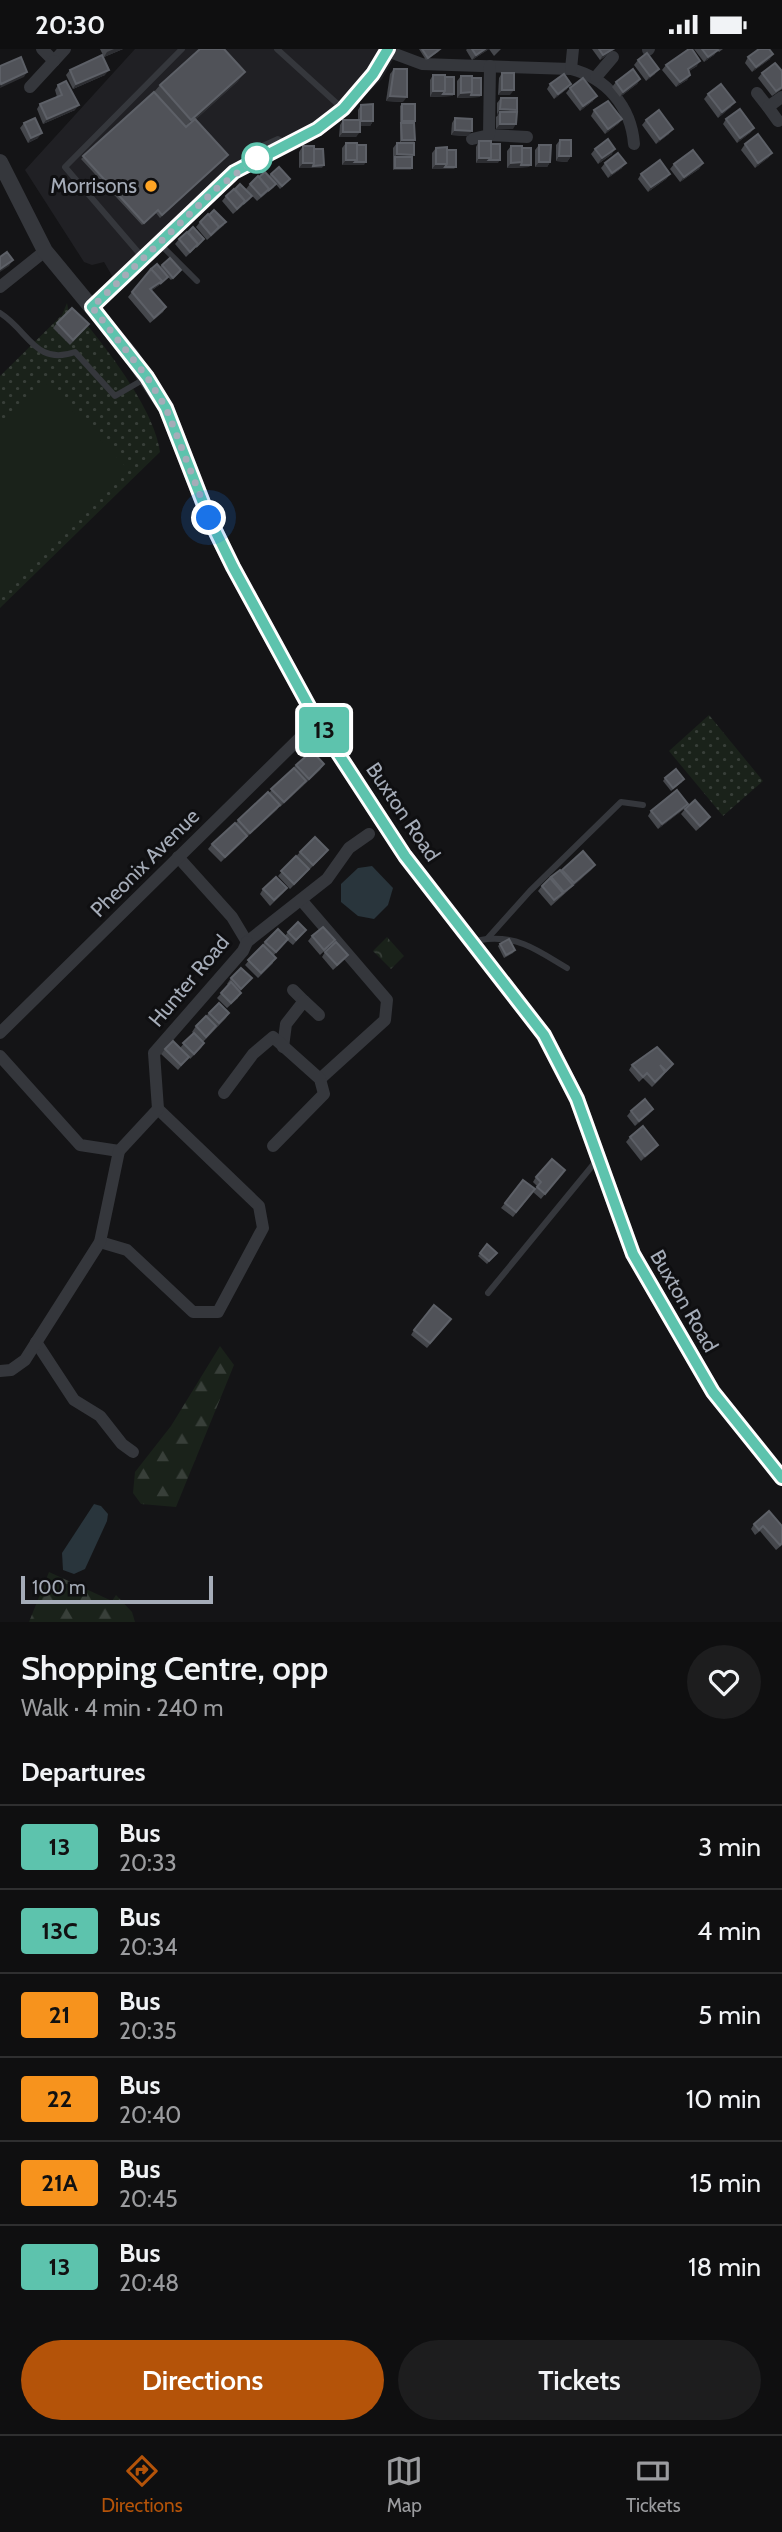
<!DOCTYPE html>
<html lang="en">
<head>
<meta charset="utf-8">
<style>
	:root { --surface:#0f0f10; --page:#1d1d1e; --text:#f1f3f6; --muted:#9b9c9f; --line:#2f2f30; --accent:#b45309 }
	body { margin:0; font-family:Cabin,sans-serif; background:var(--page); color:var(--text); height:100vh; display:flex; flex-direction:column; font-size:26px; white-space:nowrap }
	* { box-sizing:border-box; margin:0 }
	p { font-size:23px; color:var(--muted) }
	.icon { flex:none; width:38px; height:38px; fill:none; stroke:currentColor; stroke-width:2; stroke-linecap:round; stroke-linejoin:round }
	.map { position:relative; height:1573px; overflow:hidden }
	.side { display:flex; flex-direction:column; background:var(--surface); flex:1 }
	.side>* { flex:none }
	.badge { padding:0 14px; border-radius:5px; font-size:24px; line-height:46px }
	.scale { position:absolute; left:21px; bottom:18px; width:192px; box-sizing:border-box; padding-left:7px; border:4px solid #a5acb8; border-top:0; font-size:19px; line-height:24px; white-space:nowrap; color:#a5acb8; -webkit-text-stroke:5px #0f0f11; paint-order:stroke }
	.you { position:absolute; width:35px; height:35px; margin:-18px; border:5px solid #fff; border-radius:50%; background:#1a73e8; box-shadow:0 0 0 10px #1a73e833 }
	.map>.badge { position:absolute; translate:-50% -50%; box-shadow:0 0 0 4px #fff }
	h2 { padding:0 21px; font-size:26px; line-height:63px }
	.round { display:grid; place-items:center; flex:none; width:74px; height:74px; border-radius:37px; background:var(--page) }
	.headline { display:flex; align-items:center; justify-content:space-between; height:119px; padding:0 21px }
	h1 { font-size:33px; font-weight:600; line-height:52px }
	.cta { display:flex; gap:14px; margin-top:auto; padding:14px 21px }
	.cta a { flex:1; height:80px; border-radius:42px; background:var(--accent); color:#fff; font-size:28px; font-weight:600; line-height:80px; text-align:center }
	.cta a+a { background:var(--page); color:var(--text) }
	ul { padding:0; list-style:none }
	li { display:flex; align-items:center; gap:21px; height:84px; padding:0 21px; border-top:2px solid var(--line) }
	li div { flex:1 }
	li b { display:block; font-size:26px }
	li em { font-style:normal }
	li .badge { min-width:77px; font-weight:700; text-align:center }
	.status { display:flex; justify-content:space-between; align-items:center; height:49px; padding:0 35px; background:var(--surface); direction:ltr }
	.status svg { height:19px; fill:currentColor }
	.menu { display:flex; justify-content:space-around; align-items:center; height:98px; border-top:2px solid var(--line); background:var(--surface); font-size:19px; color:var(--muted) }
	.menu a { display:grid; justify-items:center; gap:4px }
	.menu .active { color:var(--accent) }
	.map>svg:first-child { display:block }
	.built { fill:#202024 }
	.grass { fill:url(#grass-dots) }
	.forest { fill:url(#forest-firs) }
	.park { fill:url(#park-crowns) }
	.garden { fill:#1a221a }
	.water { fill:#29353c }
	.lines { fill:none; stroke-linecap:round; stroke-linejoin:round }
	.service { stroke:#35373c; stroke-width:6 }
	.minor { stroke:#35373c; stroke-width:12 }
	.tertiary { stroke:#35373c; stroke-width:16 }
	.wall { fill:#45474c }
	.shaded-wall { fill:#2d2e32 }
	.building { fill:#505258; stroke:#5d6067; stroke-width:2 }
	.line-casing { stroke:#fff; stroke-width:16 }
	.line { stroke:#5dc3ad; stroke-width:10 }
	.walk { stroke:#a5acb8; stroke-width:7; stroke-dasharray:0 12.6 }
	.stop-dot { fill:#fff; stroke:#5dc3ad; stroke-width:3.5 }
	.poi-dot { fill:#ffa424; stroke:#0f0f11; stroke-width:2.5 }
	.labels { text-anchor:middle; stroke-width:6; stroke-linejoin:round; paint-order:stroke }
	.poi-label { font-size:21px; fill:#a5acb8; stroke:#0f0f11; text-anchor:end }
	.street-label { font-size:21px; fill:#a5acb8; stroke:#0f0f11 }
</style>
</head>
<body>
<div class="status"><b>20:30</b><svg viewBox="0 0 49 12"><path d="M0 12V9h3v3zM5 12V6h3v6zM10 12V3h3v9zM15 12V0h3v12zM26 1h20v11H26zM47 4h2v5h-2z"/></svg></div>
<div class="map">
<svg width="782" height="1573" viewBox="0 0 782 1573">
	<defs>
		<pattern id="grass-dots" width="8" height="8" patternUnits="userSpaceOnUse" patternTransform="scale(1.75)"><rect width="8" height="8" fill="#1a221a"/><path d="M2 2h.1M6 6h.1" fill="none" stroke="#383f39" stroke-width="1.8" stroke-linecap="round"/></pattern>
		<pattern id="forest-firs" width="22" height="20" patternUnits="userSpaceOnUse" patternTransform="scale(1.75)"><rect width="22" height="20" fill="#1a221a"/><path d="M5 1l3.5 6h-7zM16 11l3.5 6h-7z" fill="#383f39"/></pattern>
		<pattern id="park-crowns" width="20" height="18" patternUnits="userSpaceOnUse" patternTransform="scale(1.75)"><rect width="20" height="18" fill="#1a221a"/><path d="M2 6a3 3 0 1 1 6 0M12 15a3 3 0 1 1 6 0" fill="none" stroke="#383f39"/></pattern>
	</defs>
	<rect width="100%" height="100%" fill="#141416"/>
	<path class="built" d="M135,0H399L382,30L342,69L298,100L250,120L216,147L118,237L104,213L92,216L84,213L25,121Z"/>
	<g class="grass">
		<path d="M67,254L69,264L85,280L88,277C114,309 155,364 160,403L0,559V327L62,266Z"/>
		<path d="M709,666L763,732L723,767L669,702Z"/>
	</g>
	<g class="forest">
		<path d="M220,1297L234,1316L176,1458L141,1455L133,1444L135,1423L171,1377Z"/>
		<path d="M49,1523L112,1552L116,1546L132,1563L135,1573H29Z"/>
	</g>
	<path class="park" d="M387,888L404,907L391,920L373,902Z"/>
	<path class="garden" d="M46,335L129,421L0,546V380Z"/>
	<g class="water">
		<path d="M372,817L393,839L388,856L374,870L358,867L341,853V835L358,819Z"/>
		<path d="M94,1455L101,1457L108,1465L107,1472L85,1520L74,1525L63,1521L62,1504Z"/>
	</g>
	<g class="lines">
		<g class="service">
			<path d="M277,0L343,60"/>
			<path d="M248,114L249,103L278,90L287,95"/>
			<path d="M159,194L197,232"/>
			<path d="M144,210L65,118L182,0"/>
			<path d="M0,264C29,282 35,317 75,303L115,347L146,329"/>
			<path d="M487,890C520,887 540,903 567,919"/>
			<path d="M475,892L487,890L530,842L621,753L643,756"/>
			<path d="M488,1244L597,1111"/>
		</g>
		<g class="minor">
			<path d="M42,0L54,12L65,0"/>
			<path d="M648,1L649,0"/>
			<path d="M387,2L422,15L571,20C606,29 631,57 634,95"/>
			<path d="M571,20L573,0"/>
			<path d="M596,28L613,8"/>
			<path d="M30,38L54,12"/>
			<path d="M757,44L768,58"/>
			<path d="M778,72L768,58L782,48"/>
			<path d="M489,86L527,88"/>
			<path d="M472,90L489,86L490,17"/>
			<path d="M0,238L45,202"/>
			<path d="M92,258L234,123L317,80L343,60L373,25L388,0"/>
			<path d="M178,808L232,868L247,893"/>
			<path d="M302,852L387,951L385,971L320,1030"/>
			<path d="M247,893L327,830L349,799L369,785"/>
			<path d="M293,941L304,952"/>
			<path d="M0,984L317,672"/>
			<path d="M283,998L286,975L304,952L319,966"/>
			<path d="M0,1007L80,1096L119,1102"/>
			<path d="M224,1044L253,1005L273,988L320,1030L324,1045L273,1097"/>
			<path d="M100,1193L127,1201L193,1263H218L263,1179L259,1157L158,1060"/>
			<path d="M36,1293L74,1351L100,1367L122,1395L133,1403"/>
			<path d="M0,1322L11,1321L25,1311L100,1193L119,1102L158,1060L154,1004L243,902L247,893"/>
		</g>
		<path class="tertiary" d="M0,113L45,202L130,305L166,359L209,469L233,518L317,672L405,807L544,986L577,1050L633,1205L713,1343L782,1429"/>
	</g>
	<g class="wall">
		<path d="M100,0H123L104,8Z"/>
		<path d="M419,0H440L438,3L426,11Z"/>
		<path d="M467,0H489L472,11L466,1Z"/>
		<path d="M489,0H501L494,7Z"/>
		<path d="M592,0H615L600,11Z"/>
		<path d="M694,0H723L719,3L717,1L714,6L704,13Z"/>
		<path d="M748,8L770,10L752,23L745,14Z"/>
		<path d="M638,11L655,25L646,32L634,16Z"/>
		<path d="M666,16L697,17L689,22L690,26L687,31L676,38L662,21Z"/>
		<path d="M394,20L403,53L386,52L390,25Z"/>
		<path d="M70,21L105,26L73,40L66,26Z"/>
		<path d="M782,22V40L772,47L758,29L762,24Z"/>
		<path d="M245,23L237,33L196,70L226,108L160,169L156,164L142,176L81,110L154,43L160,36Z"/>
		<path d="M502,24L510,46H498L499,29Z"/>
		<path d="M433,26L445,28L454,45L452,47L430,48V31Z"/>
		<path d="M461,27L472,29L480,48L457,49V32Z"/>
		<path d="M640,30L637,35L620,48L612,38L616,33Z"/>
		<path d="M550,35L567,40L554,50L547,40Z"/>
		<path d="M58,36L75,61L43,75L37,60L40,55L57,48L55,41Z"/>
		<path d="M570,39L593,52L580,62L566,44Z"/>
		<path d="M708,45L731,58L718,69L704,50Z"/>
		<path d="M501,49L515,63L513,80H496V68L498,66L497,65V54Z"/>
		<path d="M402,55L413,74L415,91L413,94H400V77L401,74H400V57Z"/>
		<path d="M361,56L373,72L370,77H360L356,88H339L340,76L343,71H358V61Z"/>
		<path d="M594,61L622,70L618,75L605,85L591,67Z"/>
		<path d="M455,69L468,87L451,86L452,74Z"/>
		<path d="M726,70L754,79L750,84L737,94L723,75Z"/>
		<path d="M646,71L669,85L656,95L642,76Z"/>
		<path d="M24,74L38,89L28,94L20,79Z"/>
		<path d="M560,91L571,107L567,113L556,112V96Z"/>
		<path d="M479,92L491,95L498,114H476V98Z"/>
		<path d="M346,94L357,96L364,116H342V99Z"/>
		<path d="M397,94L412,108V119L410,121H393V99Z"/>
		<path d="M745,95L772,104L768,109L755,119L741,101Z"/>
		<path d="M539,96L550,113L547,118H535V101Z"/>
		<path d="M303,97L314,100L322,119H299V103Z"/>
		<path d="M511,97L522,99L529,118L507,119V102Z"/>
		<path d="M436,99L447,101L454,120H432V104Z"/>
		<path d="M595,100L612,105L598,115L591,105Z"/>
		<path d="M605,114L622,119L608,129L601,119Z"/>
		<path d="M703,114L699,120L680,133L670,120L674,115Z"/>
		<path d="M271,125L290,130L280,140L269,127Z"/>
		<path d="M641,125H670L666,130L648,143L638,130Z"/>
		<path d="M250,135L274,138L257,152L246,140Z"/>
		<path d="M226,147L250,150L233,165L222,152Z"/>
		<path d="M200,173L224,176L207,191L196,178Z"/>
		<path d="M179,190H204L186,208L175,195Z"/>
		<path d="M162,216L181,221L171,231L168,228L158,237L151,242L166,258L163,263L150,274L128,248L132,243Z"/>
		<path d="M57,274L85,280L70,296L53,279Z"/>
		<path d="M324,715L320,721L280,758L279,757L221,813L208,800L212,795L269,744L296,716Z"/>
		<path d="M665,729L682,733L671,742L663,732Z"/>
		<path d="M688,755L684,760L658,780L648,767L651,762Z"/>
		<path d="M685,760L710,768L706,773L696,782L681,765Z"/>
		<path d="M328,801L324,806L290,840L278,827L300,803Z"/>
		<path d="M595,816L591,821L551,857L538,842L542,837L551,828L562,821Z"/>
		<path d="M287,839L283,844L270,857L260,845L263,840Z"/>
		<path d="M306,881L293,896L287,891L274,906L273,914L258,929L245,916L265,893L285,887L288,883Z"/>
		<path d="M312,887L335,891L331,896L320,906L308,892Z"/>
		<path d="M500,895L515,901L513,904L504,909L498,897Z"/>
		<path d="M325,903L348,906L344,911L333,921L322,908Z"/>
		<path d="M231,929H252L240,942L238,949L227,959L217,949L229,936L227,935Z"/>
		<path d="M209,964H229L226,969L203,993L204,994L201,999L190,1010L189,1008L178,1021L161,1005L165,1000L180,999L193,984L192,983L196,977Z"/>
		<path d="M673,1015L661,1029L652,1038L643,1029L639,1033L629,1021L632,1016Z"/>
		<path d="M631,1062L649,1065L635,1077L627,1067Z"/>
		<path d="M630,1088L654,1101L641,1112L626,1093Z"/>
		<path d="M565,1121L541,1150L533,1143L513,1168L501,1159L505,1154L535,1140L537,1137L533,1133L536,1128Z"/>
		<path d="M487,1195L497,1204L487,1215L478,1207Z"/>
		<path d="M447,1275L427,1299L411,1286L414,1281Z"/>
		<path d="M754,1475L782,1477V1496L776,1501L760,1482L755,1486L751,1480Z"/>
	</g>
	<g class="shaded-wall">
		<path d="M114,0H123L104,8L107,3Z"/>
		<path d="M485,0H489L472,11L476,6Z"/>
		<path d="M613,0H615L600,11L603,6Z"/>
		<path d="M718,1L714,6L704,13L708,8Z"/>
		<path d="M773,5L770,10L752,23L756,18Z"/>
		<path d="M700,12L697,17L685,25L688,20Z"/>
		<path d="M659,20L655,25L646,32L650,27Z"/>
		<path d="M109,21L105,26L73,40L76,35Z"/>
		<path d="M27,23L24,28L0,39L1,35Z"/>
		<path d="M245,23L237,33L184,81L191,71Z"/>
		<path d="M690,26L687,31L676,38L680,33Z"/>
		<path d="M640,30L637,35L620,48L623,43Z"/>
		<path d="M571,35L567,40L554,50L558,45Z"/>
		<path d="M502,41H514L510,46H498Z"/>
		<path d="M433,42H445L454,45L452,47L430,48Z"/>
		<path d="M472,43L481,46L480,48L457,49L461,44Z"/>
		<path d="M390,47L407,48L403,53L386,52Z"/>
		<path d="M597,47L593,52L580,62L583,57Z"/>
		<path d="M735,53L731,58L718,69L722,63Z"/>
		<path d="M79,56L75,61L43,75L47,70Z"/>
		<path d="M500,60L517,61L513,66L500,63L498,66L497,65Z"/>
		<path d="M622,70L618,75L605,85L608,80Z"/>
		<path d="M361,72H373L370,77H358Z"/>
		<path d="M402,72H415L413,74H400Z"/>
		<path d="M500,75H516L513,80H496Z"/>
		<path d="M754,79L750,84L737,94L740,89Z"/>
		<path d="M673,80L669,85L656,95L660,90Z"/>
		<path d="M455,81L472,82L468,87L451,86Z"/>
		<path d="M343,83H360L356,88H339Z"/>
		<path d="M42,84L38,89L28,94L31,89Z"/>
		<path d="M402,91H415L413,94H400Z"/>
		<path d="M615,100L612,105L598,115L602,109Z"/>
		<path d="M772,104L768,109L755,119L758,114Z"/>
		<path d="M397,105L414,106L410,111L395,108Z"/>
		<path d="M228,106L226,108L160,169L162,166Z"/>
		<path d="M559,107H571L567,113L556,112Z"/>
		<path d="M479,109H491L500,111L498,114H476Z"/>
		<path d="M346,111H357L366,113L364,116H342Z"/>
		<path d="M522,113L531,116L529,118L507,119L511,114Z"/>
		<path d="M539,113H550L547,118H535Z"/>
		<path d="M303,114H314L324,116L322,119H299Z"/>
		<path d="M626,114L622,119L608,129L612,124Z"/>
		<path d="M703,114L699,120L680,133L684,128Z"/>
		<path d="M436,115H447L456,118L454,120H432Z"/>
		<path d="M395,119H412L410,121H393Z"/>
		<path d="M670,125L666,130L648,143L651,138Z"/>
		<path d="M13,211L9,217L0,223V220Z"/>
		<path d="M162,232L158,237L146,245L150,240Z"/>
		<path d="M324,715L320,721L305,735L309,730Z"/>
		<path d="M306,732L303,737L280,758L284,753Z"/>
		<path d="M688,755L684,760L658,780L662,775Z"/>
		<path d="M280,756L277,761L246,789L250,784Z"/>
		<path d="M247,787L244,792L221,813L225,808Z"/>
		<path d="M595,816L591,821L571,839L574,834Z"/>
		<path d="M653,1060L649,1065L635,1077L639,1072Z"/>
		<path d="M658,1096L654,1101L641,1112L645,1107Z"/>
	</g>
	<g class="building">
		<path d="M200,0H224L245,23L191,71L160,36Z"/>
		<path d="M422,0H440L428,9Z"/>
		<path d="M472,0H485L476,6Z"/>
		<path d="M599,0H613L603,6Z"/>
		<path d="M689,0H692L700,12L688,20L690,26L680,33L666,16Z"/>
		<path d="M702,0H717L718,1L708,8Z"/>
		<path d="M759,0H769L773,5L756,18L748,8Z"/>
		<path d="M647,4L659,20L650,27L638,11Z"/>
		<path d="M102,6L109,21L76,35L70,21Z"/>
		<path d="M21,8L27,23L1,35L0,32V17Z"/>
		<path d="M775,14L782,22V38L776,42L762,24Z"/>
		<path d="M394,20H407V48L390,47Z"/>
		<path d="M633,20L640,30L623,43L616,33Z"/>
		<rect x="502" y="24" width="12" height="17"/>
		<path d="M564,25L571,35L558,45L550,35Z"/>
		<rect x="433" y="26" width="12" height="16"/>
		<path d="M461,27H472V43L461,44Z"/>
		<path d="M445,28H454V45H443L445,42Z"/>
		<path d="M472,29H481V46H471L472,43Z"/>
		<path d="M583,29L597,47L583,57L570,39Z"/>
		<path d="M66,32L79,56L47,70L40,55L62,46L58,36Z"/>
		<path d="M721,35L735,53L722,63L708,45Z"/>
		<path d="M154,43L186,78L195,70L228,106L162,166L158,161L144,174L83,107Z"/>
		<path d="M501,49H517V61L500,60Z"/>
		<path d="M608,52L622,70L608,80L594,61Z"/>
		<path d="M373,55V72H361V56Z"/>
		<rect x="402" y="55" width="13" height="17"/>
		<path d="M740,60L754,79L740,89L726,70Z"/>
		<path d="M659,61L673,80L660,90L646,71Z"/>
		<path d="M500,63H517L516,75H500Z"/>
		<path d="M35,69L42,84L31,89L24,74Z"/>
		<path d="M455,69L472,70V82L455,81Z"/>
		<rect x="343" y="71" width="17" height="12"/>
		<path d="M401,74H414L415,91H402Z"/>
		<path d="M758,85L772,104L758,114L745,95Z"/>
		<path d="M608,90L615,100L602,109L595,100Z"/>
		<path d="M560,91H571V107H559Z"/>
		<rect x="479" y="92" width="12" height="17"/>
		<rect x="346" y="94" width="11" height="17"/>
		<path d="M397,94H414V106L397,105Z"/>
		<path d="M491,95H500V111H489L491,109Z"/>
		<path d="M357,96H366V113H355L357,111Z"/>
		<path d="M539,96H551L550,113H539Z"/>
		<rect x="303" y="97" width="11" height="17"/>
		<path d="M511,97H522V113L511,114Z"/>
		<path d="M447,98V115H436V99Z"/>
		<path d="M522,99H531V116H521L522,113Z"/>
		<path d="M314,100H323L324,116L313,117L314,114Z"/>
		<path d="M447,101H456V118H445L447,115Z"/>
		<path d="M693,101L703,114L684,128L674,115Z"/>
		<path d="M618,104L626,114L612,124L605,114Z"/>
		<rect x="395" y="108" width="17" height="11"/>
		<path d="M660,111L670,125L651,138L641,125Z"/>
		<path d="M279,118L290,130L282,137L271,125Z"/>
		<path d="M265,123L276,135L268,142L269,140L259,128Z"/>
		<path d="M258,127L269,140L261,147L250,135Z"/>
		<path d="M240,135L252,147L243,155L245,152L235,140Z"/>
		<path d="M234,140L245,152L237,160L226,147Z"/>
		<path d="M214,161L226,173L217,180L219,178L209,166Z"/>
		<path d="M208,165L219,178L211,186L200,173Z"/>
		<path d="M193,178L204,190L196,198L198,195L188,183Z"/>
		<path d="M187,183L198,195L190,203L179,190Z"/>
		<path d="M7,203L13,211L0,220V208Z"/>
		<path d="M170,209L181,221L173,229L162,216Z"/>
		<path d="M157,215L168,228L160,235L162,232L151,220Z"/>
		<path d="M151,220L162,232L150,240L166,258L154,269L132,243Z"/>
		<path d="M72,259L89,275L73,291L57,274Z"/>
		<path d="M312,702L324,715L309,730L296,716Z"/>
		<path d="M294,719L306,732L284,753L271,740Z"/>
		<path d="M676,720L684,730L673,739L665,729Z"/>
		<path d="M677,741L688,755L662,775L651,762Z"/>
		<path d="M268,743L280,756L250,784L238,771Z"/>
		<path d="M695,751L710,768L700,777L685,760Z"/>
		<path d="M235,774L247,787L225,808L212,795Z"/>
		<path d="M315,788L328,801L313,816L300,803Z"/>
		<path d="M583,802L595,816L574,834L562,821Z"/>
		<path d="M296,807L309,820L294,835L281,822Z"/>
		<path d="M560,821L573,836L564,843L551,828Z"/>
		<path d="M276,828L287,839L274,851L263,840Z"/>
		<path d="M550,829L563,844L554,851L542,837Z"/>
		<path d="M298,873L306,881L296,891L288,883Z"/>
		<path d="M323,878L335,891L324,901L312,887Z"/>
		<path d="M278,880L288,890L276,903L265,893Z"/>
		<path d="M509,890L515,901L506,906L500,895Z"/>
		<path d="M336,893L348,906L337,916L325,903Z"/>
		<path d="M263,896L276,909L261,924L248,911Z"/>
		<path d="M241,919L252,929L241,940L231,929Z"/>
		<path d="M231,933L241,944L231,954L221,944Z"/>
		<path d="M219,954L229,964L219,974L209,964Z"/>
		<path d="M206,967L216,977L206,988L196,977Z"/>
		<path d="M194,984L204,994L194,1005L183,994Z"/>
		<path d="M173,992L189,1008L181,1016L165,1000Z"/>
		<path d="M657,998L673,1015L666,1022L660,1016L665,1023L655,1033L647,1024L643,1028L632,1016Z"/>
		<path d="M645,1050L653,1060L639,1072L631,1062Z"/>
		<path d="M643,1077L658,1096L645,1107L630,1088Z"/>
		<path d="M552,1110L565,1121L545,1145L537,1138L541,1133L536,1128Z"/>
		<path d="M523,1131L535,1140L516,1163L505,1154Z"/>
		<path d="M487,1195L497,1204L489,1212L480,1204Z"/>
		<path d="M434,1256L451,1270L430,1294L414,1281Z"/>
		<path d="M769,1462L782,1477V1494L780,1496L763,1477L759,1481L754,1475Z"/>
	</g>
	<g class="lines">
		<g class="line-casing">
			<path id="line" d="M388,0L373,25L343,60L317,80L234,123L92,258L147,328L166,359L209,469L233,518L317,672L405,807L544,986L577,1050L633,1205L713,1343L782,1429"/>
		</g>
		<use href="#line" class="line"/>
		<path class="walk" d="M209,469L166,359L147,328L92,258L216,140L257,109"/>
	</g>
	<circle class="stop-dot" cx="257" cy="109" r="14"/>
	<circle class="poi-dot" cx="151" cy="137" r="7"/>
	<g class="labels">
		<g class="poi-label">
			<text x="137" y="144">Morrisons</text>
		</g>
		<g class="street-label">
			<text transform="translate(403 763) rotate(56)" y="7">Buxton Road</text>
			<text transform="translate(145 814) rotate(-45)" y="7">Pheonix Avenue</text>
			<text transform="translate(189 932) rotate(-50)" y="7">Hunter Road</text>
			<text transform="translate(684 1252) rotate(60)" y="7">Buxton Road</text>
		</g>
	</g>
</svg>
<div class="scale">100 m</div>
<div class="you" style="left:209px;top:469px"></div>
<b class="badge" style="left:324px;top:681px;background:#5dc3ad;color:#111">13</b>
</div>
<section class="side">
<div class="headline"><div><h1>Shopping Centre, opp</h1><p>Walk · 4 min · 240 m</p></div><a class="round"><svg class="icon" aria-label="heart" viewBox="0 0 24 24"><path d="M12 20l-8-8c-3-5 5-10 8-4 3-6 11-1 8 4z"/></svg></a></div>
<h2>Departures</h2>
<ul>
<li><span class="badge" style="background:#5dc3ad;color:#111">13</span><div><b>Bus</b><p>20:33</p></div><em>3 min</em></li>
<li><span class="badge" style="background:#5dc3ad;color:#111">13C</span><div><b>Bus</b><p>20:34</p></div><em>4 min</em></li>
<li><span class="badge" style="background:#f7931d;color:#111">21</span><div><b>Bus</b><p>20:35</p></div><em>5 min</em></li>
<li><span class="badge" style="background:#f7931d;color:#111">22</span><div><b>Bus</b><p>20:40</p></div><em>10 min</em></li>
<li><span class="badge" style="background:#f7931d;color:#111">21A</span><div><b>Bus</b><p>20:45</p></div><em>15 min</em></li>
<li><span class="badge" style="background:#5dc3ad;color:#111">13</span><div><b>Bus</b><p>20:48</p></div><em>18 min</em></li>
</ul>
<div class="cta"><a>Directions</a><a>Tickets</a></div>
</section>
<nav class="menu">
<a class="active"><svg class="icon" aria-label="directions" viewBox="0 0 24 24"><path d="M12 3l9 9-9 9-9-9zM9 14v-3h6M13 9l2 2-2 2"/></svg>Directions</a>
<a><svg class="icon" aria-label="map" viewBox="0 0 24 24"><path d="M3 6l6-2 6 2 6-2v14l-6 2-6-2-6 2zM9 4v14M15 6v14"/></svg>Map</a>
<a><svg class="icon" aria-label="tickets" viewBox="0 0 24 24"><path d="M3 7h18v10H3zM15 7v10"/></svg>Tickets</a>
</nav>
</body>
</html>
